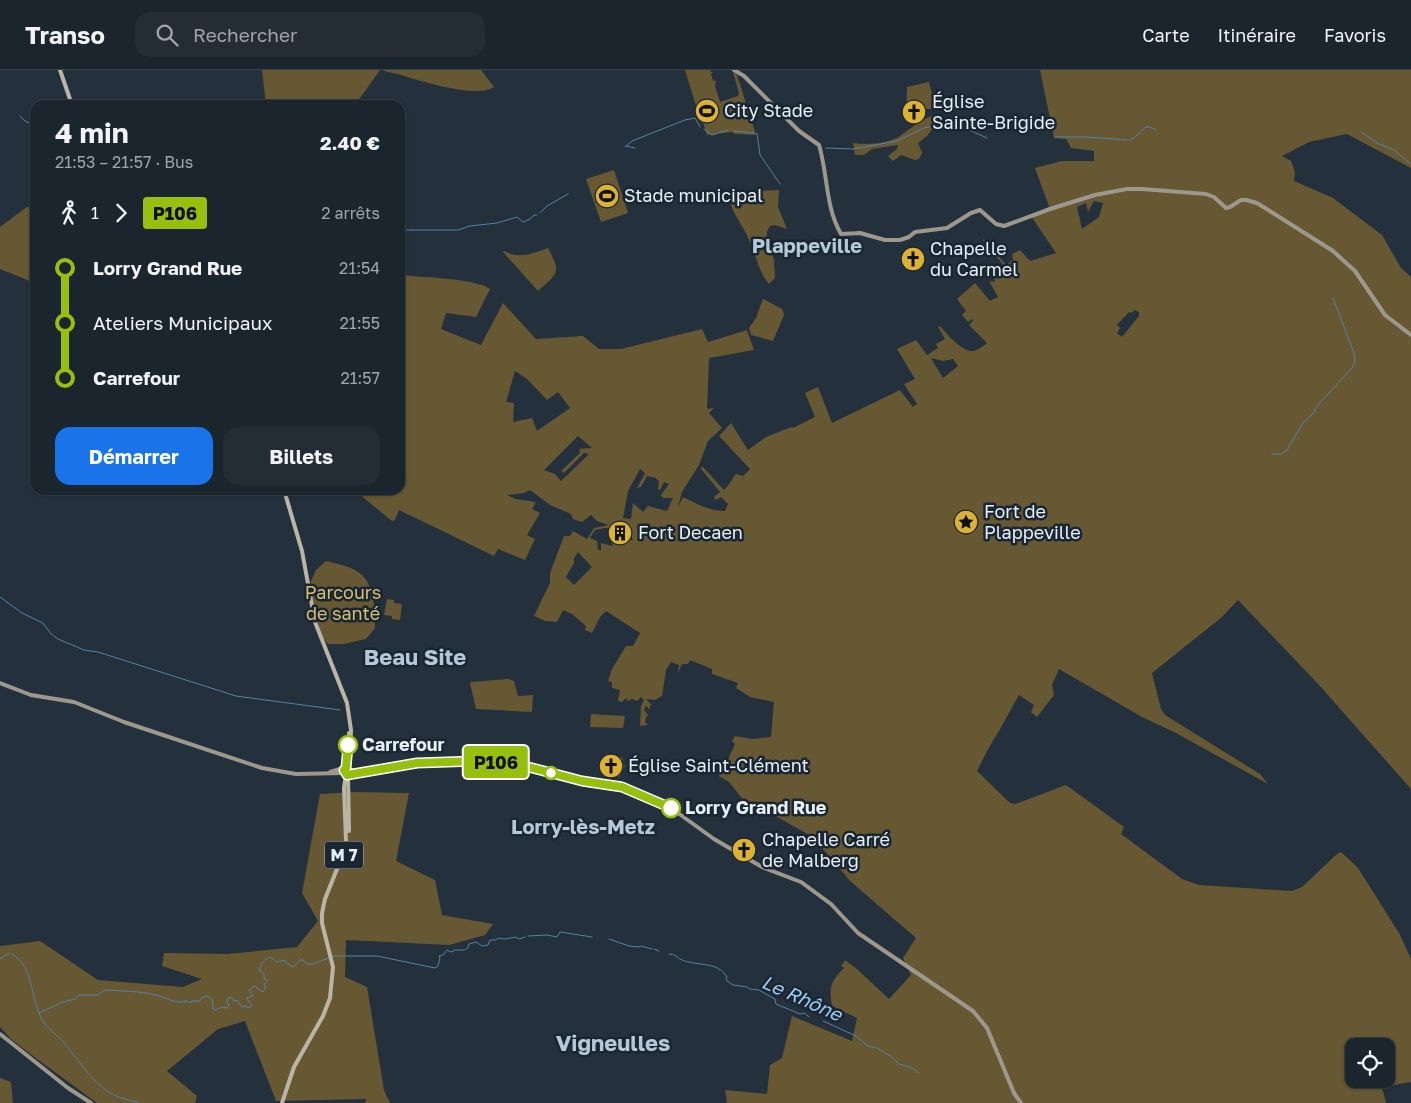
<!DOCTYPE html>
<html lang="fr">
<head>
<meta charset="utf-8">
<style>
	:root { --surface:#1b252d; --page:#242d35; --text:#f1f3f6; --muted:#a0a5aa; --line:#394249; --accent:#1a73e8 }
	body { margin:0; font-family:"Golos Text",sans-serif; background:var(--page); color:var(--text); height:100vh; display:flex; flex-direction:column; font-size:19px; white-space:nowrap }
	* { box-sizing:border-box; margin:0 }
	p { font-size:16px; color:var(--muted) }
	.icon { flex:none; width:28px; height:28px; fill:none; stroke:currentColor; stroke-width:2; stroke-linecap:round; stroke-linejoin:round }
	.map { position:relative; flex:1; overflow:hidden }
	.panel { position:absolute; left:30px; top:30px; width:375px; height:395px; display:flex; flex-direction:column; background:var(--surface); border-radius:15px; box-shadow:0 1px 4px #0004,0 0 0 1px var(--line) }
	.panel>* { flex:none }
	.badge { padding:0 10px; border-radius:4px; font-size:18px; line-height:32px }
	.buttons { position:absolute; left:1345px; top:968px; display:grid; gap:10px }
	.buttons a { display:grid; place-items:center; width:50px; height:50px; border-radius:10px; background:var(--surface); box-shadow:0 1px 4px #0004,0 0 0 1px var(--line); font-size:25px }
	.map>.badge { position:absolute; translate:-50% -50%; box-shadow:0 0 0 2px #fff }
	.legs { display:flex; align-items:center; gap:8px; height:55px; padding:0 25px; font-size:16px }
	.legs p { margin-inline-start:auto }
	.overview { display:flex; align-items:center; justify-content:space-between; height:85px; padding:0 25px }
	h1 { font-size:28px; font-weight:700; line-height:38px }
	.primary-button { display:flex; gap:10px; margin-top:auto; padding:10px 25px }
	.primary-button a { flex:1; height:58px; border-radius:15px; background:var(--accent); color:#fff; font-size:20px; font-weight:700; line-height:58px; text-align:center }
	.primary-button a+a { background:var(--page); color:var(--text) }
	ul { padding:0 25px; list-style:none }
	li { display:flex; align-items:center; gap:18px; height:55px; font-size:19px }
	li i { display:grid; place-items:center; width:8px; height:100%; margin:0 6px; background:currentColor }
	li i::after { content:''; width:12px; height:12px; margin:-6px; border:4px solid; border-radius:50%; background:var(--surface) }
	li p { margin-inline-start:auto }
	li:first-child i { background:linear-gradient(#0000 50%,currentColor 0) }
	li:last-child i { background:linear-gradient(currentColor 50%,#0000 0) }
	header { display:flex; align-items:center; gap:30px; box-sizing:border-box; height:70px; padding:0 25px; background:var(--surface); border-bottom:1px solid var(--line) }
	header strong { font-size:24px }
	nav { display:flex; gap:28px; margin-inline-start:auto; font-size:18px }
	.search { width:350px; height:45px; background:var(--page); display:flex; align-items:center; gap:12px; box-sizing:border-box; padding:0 18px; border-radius:15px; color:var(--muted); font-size:19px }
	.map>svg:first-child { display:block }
	.green { fill:#655833; fill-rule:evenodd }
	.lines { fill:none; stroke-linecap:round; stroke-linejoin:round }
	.stream { stroke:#5981a3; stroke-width:1 }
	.secondary { stroke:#9c988c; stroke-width:4 }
	.primary { stroke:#bbb5a5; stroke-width:4 }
	.line-1-casing { stroke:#fff; stroke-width:11 }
	.line-1 { stroke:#97bf0d; stroke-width:8 }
	.stop-1-dot { fill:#fff; stroke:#97bf0d; stroke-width:2.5 }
	.labels { text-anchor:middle; stroke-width:5; stroke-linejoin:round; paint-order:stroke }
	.shield { fill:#1a2732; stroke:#a9b3bb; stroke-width:1 }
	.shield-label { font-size:16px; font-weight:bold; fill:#e6eff6 }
	.poi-label { font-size:18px; fill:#e6eff6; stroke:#1a2732; text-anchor:start }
	.park-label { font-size:18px; fill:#d9be73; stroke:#1a2732 }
	.stop-label { font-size:18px; font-weight:bold; fill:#e6eff6; stroke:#1a2732; text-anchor:start }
	.water-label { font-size:19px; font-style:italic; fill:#9bcdf8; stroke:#1a2732 }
	.quarter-label { font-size:20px; font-weight:bold; fill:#b6c7d5; stroke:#1a2732 }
	.district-label { font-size:22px; font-weight:bold; fill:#b6c7d5; stroke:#1a2732 }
</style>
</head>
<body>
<header>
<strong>Transo</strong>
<div class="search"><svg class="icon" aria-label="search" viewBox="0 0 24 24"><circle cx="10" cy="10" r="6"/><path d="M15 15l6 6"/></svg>Rechercher</div>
<nav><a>Carte</a><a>Itinéraire</a><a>Favoris</a></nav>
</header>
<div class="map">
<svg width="1411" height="1033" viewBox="0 0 1411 1033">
	<rect width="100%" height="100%" fill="#24313c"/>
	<g class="green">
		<path d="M262,0H380L355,35H266Z"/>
		<path d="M383,0H481L494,17C477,29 421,11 401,5C395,3 388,3 383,0Z"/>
		<path d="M685,0H710L711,2H713L711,4L713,11L716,10L715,16L720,32L738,26L739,23L733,2L737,5L756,65L735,64L732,62L707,65L702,49L698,42Z"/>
		<path d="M1040,0H1411V98L1347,64L1309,72L1282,86L1291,91L1295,102L1294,111L1333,128L1382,165L1401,198L1411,207V719L1319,615L1238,530L1222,547L1152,603L1161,639L1165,645L1260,704L1268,714L1176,663L1142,647L1059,599L1052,615L1054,625L1037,647L1031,642L1034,635L1019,625L1000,659L987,681L977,701L1010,733L1015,734L1066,715L1124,757L1121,764L1182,809L1199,815L1292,821L1302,817L1337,784L1341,782L1358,798L1399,863L1411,889V1012L1382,1017L1386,1033H727L725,1020L767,1024L770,995L782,988L792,946L852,971L857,948L832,936C829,917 830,912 844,898L841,896L845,890L857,899L889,929L911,905L903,888L916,868L850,811L813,767L770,743L748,736L729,712L719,706V695L726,694L735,674L732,671L735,666L753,669L771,667L774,632L750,627L736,618L738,613L712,604V599L690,590L688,594H682L678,603L679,595L671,592L666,600L662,626L655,630L646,629L651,634L649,640L647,636L645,637L644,640L648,645L646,647L645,652L648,655L640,656L641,636L644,630L641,627L637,631L632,629L628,631L626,628L622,632L618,631L620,620L612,618V612L608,611L612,599L626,576H633L640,563L606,541L600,547L592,563L585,560L586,556L572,544L563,540L557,552L545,551L534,546L550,513V503L564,466H570L573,461L587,469L594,458L609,455L597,451L591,445L582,452L573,449L571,444L550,435L530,420L524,423L507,425L515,429L536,432L532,439L540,443L527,465L535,469L525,490L498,479L494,486L399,440L395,450L392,451L354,420H400V169L403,205C425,208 474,208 490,219L476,247L446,243L441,259L481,275L503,233L536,269L583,266L599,279H621L702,259L708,272L747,260L754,280L709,288L707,339L714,338L709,343L722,358L708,371L699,395L682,422L678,437L683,427C697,434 709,441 725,441L728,434L721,427L716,430L714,427L720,422L701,399L702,396L724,420C730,415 731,409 736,404L743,406L750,399L719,366L731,353L748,380L766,367L792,357L793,358L815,347L805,323L818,317L832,353L900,320L913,337L917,334L904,314L915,309L897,279L916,270L927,285L938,278L936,274L945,269L938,257L940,256C946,263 962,282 972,281C977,281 983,276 987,273L969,255L973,251L972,249L968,252L962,245L966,241L957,229L975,213L990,231L998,227L989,211L995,212L992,201L1002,206L1004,196L983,170L984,169L1006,195L1013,190L1012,184L1020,180L1030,191L1056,183L1031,146L1050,139L1035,98L1062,91H1094V81L1071,78L1066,69L1054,68ZM1094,131L1103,133L1099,147L1082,159L1077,137L1086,133L1088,142ZM1135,240L1139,242V246L1122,267L1117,263L1120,258L1117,255L1129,242L1131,243ZM931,288L943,291L953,289L958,296L943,308ZM515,301L527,309L547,330L558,322L570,338L537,361L532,348L513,352L514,333L506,332ZM578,366L592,378L579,379L580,383L561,401L564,403L584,383L589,384L561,411L555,404L544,400ZM640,399L645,403L637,418L641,417L647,406L656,408L659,412L658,419L660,420L664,412L669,414L661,425L663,428H673L667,441L648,436L643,442L633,433L631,449L623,448L628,421ZM605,458L627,460L633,470H613L612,476L601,473V480H598L597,471L590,468L595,460ZM578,482L592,497L574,515L566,507L574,493V488ZM1354,976H1386V1009H1354Z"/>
		<path d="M929,12L932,24L931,39H923C925,48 918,50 910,53L906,49L907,17Z"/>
		<path d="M934,45L936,54L927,66L918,73L922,83L919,89L915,90L901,85L893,91L888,86L897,79L898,75L872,79L864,85H855L853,73C867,75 887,74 900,66C911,58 920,50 934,45Z"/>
		<path d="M614,100L628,143L601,152L586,109Z"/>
		<path d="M779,120L778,137L787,159L775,155L770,156L767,161V166L774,190L775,208L769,214C758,201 756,184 749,170C743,154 731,144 729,126L743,124L745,134L763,132L759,121Z"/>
		<path d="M27,137H35V213L0,199V157Z"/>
		<path d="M548,178C561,203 559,202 538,221L503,182L504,181C519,190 534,183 548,178Z"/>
		<path d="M763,229L782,239L784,245L773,271L751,265L749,258L756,248Z"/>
		<path d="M326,491C337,494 353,496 362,505C375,518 375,541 375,558L366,569L344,574H328L321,565L309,516L316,500Z"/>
		<path d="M387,529L394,530V533L402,534L400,550L392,549V546L384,545Z"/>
		<path d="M508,609L514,611L518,626L533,625L532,642L476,639L470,613L471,612Z"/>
		<path d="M591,644L625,646L623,658L590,657Z"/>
		<path d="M606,683L623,688L622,691L625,696L619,707L605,705L604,701Z"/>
		<path d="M353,722L409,723L396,791L435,810L442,845L493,854L485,865L449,875L346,870L345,907L367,917L384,1020L390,1033H365L366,1029L276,1031L245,951L218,959L167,1001L197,1026L195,1033H97L37,989L12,970L0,957V876L40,871L98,910L183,917L202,909L162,896L164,883L228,884L297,877L318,851L302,823L320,724Z"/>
		<path d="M0,1008L11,1012L13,1033H0Z"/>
	</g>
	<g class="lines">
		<g class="stream">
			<path d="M20,46L25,51L35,56"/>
			<path d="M704,59L712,65L728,60"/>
			<path d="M734,61L754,63"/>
			<path d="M1361,62L1377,73L1394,80L1411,94"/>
			<path d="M757,63L760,85L780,114"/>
			<path d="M1055,67H1086L1127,70"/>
			<path d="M1129,70L1134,68L1146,57H1150L1156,60"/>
			<path d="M626,76L632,71L685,50L695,48L700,57"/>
			<path d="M625,77L626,76L635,78"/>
			<path d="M826,78L853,79L897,71L924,58L941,54L967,59L987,68"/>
			<path d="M540,143L547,136L568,124"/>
			<path d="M400,160H458L470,156L497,153L517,147L523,152L530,149L534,145H537"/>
			<path d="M1272,384H1281L1287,380L1303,353L1314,343L1316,337L1352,298L1355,292L1354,283L1333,228"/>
			<path d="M0,527L22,543L43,553L51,564L58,569L84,580L98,582L236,626L340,640"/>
			<path d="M528,866L547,865L557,867L560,862L592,867"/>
			<path d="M609,869L629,876L639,877L641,876L652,879"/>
			<path d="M654,879L659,881"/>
			<path d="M12,884C35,897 30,931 43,951C49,961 60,967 67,976C83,996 98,1022 125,1029C130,1031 135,1031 139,1033"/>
			<path d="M669,884C675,884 675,886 680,889C695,897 717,890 727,907L726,910L733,915L747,917L750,919L759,920L775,929L776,934L800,944L804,943L809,947"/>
			<path d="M0,889L9,883"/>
			<path d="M39,943L63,932L75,929L79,925H98L105,920C120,921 141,921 156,925C166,927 175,935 186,931L191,933L192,931H200L201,928L207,926L212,929L213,939L215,940L222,937L227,938L229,935L227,932L228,928L231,927L234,931L237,930L242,937L245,936L249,938L252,935L246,928L253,926L249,920L254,916L263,922L266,917L264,915L268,910L264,909V904L260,901C259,895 264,889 270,887L277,892L284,890L286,893L293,897L300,890H303L307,894H313L334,886H377L435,898L438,896L440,888L439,886L443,885L447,880L451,882L455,880H464L468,878L469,874L476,872L482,876L488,875L490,870H496L498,868L505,869L516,867L519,869L525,867"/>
			<path d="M823,951L856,966L868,976L877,978L892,987L899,994L912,998L919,1003"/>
		</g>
		<g class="secondary">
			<path d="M734,0L744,6L799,61L819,75C828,105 825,136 841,164L860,163L885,170H900L909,167L915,162L947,158L971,143L980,140L996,154L1004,156L1050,139L1095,125L1127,119H1142L1206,124L1214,127L1226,138L1230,137L1241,130H1246L1257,133L1333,181L1355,201L1385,245L1411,265"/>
			<path d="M0,613L31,625L74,632L124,652L262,698L296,704L344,703"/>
			<path d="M351,700L364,701"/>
			<path d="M330,702L340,699H345"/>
			<path d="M350,703L415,693L501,692L520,694L565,707L625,718L671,738L714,769L762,797L801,812L831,834L858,863L973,941L987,958L1014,1023L1021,1033"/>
			<path d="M0,964L68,1018L91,1033"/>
		</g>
		<g class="primary">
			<path d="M60,0L72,35"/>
			<path d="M284,420L302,481L315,552L347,633L351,660L349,698"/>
			<circle cx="347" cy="701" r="3.5"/>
			<path d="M346,698L349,663"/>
			<path d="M348,704L349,761"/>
			<path d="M282,1033L294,997L323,946L330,928L333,897L322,853V843L325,829L345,779L346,771L344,718L346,704"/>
		</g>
	</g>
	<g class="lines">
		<g class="line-1-casing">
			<path id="line-1" d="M348,675L346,698L344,700L347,705L417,693L477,691L513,693L582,711L622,717L671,738"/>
		</g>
		<use href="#line-1" class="line-1"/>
	</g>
	<defs>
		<g id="stadium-disc" transform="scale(1.25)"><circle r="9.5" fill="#dbb233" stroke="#1a2732"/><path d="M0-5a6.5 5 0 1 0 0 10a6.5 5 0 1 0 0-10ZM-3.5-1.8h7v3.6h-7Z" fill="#111"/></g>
		<g id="church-disc" transform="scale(1.25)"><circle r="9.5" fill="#dbb233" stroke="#1a2732"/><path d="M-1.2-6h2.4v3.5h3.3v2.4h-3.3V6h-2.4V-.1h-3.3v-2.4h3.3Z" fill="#111"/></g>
		<g id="sight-disc" transform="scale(1.25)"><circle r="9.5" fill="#dbb233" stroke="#1a2732"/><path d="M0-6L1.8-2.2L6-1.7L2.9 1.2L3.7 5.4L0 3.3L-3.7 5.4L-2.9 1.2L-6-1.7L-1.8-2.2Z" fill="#111"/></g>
		<g id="building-disc" transform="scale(1.25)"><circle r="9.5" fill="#dbb233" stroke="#1a2732"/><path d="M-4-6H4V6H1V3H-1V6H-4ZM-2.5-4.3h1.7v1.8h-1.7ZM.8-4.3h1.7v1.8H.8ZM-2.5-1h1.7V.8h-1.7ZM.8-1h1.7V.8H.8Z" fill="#111"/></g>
	</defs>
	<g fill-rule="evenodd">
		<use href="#stadium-disc" x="707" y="41"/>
		<use href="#church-disc" x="914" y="42"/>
		<use href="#stadium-disc" x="607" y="126"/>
		<use href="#church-disc" x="913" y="189"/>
		<use href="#sight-disc" x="966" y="452"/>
		<use href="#building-disc" x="620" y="463"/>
		<use href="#church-disc" x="611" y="696"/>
		<use href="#church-disc" x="744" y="780"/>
	</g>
	<g class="stop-1-dot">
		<circle cx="348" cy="675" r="9"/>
		<circle cx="551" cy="703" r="6"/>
		<circle cx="671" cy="738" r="9"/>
	</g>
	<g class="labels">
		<rect class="shield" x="325" y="771.5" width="38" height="27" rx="4"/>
		<g class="shield-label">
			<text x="344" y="791">M 7</text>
		</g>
		<g class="poi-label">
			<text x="932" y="38">Église<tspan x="932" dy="21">Sainte-Brigide</tspan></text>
			<text x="724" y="47">City Stade</text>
			<text x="624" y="132">Stade municipal</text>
			<text x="930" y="185">Chapelle<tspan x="930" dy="21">du Carmel</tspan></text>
			<text x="984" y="448">Fort de<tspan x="984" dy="21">Plappeville</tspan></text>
			<text x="638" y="469">Fort Decaen</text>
			<text x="628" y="702">Église Saint-Clément</text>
			<text x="762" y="776">Chapelle Carré<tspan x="762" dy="21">de Malberg</tspan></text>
		</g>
		<g class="park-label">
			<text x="343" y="529">Parcours<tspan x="343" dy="21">de santé</tspan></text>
		</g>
		<g class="stop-label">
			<text x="362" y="681">Carrefour</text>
			<text x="685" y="744">Lorry Grand Rue</text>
		</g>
		<g class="water-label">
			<text transform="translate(802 928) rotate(24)" y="7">Le Rhône</text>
		</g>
		<g class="quarter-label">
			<text x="807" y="183">Plappeville</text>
			<text x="583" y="764">Lorry-lès-Metz</text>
		</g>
		<g class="district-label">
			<text x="415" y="595">Beau Site</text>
			<text x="613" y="981">Vigneulles</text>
		</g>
	</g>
</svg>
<div class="buttons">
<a><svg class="icon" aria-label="locate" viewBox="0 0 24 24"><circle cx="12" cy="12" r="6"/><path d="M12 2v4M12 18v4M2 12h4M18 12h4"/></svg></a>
</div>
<b class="badge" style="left:496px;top:692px;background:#97bf0d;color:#111">P106</b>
<section class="panel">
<div class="overview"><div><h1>4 min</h1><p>21:53 – 21:57 · Bus</p></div><b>2.40 €</b></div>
<div class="legs"><svg class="icon" aria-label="walk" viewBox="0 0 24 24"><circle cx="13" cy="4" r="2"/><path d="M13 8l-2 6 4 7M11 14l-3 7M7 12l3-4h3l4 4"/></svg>1<svg class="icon" aria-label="forward" viewBox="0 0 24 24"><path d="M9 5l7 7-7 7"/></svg><b class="badge" style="background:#97bf0d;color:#111">P106</b><p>2 arrêts</p></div>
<ul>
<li><i style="color:#97bf0d"></i><b>Lorry Grand Rue</b><p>21:54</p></li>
<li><i style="color:#97bf0d"></i><span>Ateliers Municipaux</span><p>21:55</p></li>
<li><i style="color:#97bf0d"></i><b>Carrefour</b><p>21:57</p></li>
</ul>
<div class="primary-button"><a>Démarrer</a><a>Billets</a></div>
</section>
</div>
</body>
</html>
